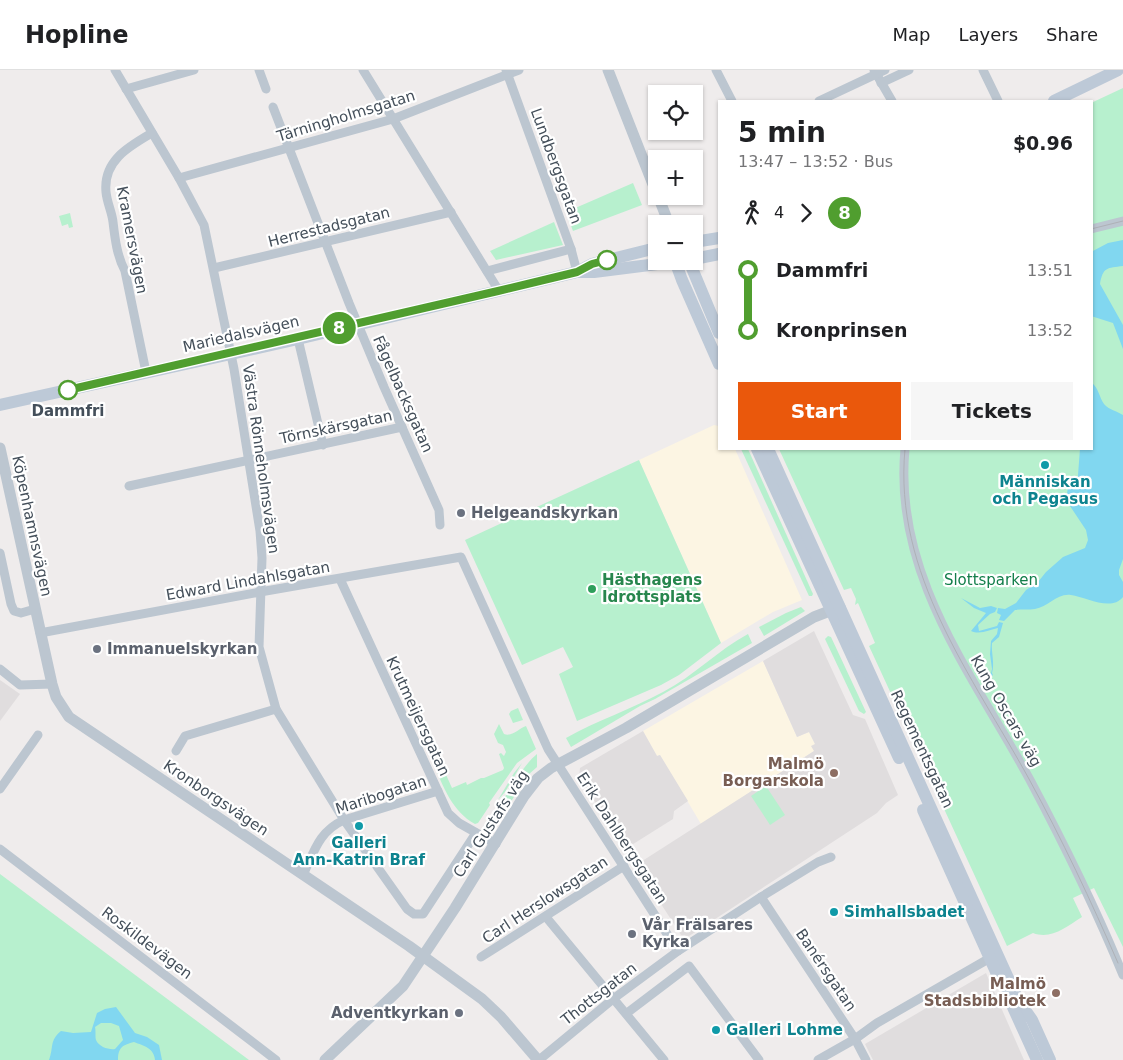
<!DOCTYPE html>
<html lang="en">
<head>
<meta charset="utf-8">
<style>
	:root { --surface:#fff; --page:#f6f6f6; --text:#202124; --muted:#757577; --line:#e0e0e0; --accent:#ea580c }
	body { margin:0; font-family:"DejaVu Sans",sans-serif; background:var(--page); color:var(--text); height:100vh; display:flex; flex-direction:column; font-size:19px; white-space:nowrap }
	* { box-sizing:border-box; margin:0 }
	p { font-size:16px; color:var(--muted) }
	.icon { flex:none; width:28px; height:28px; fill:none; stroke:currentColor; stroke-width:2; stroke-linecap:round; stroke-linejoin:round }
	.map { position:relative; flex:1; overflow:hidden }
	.panel { position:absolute; left:718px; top:30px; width:375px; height:350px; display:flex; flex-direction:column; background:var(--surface); border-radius:0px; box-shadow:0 1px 4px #0004 }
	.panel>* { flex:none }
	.badge { padding:0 10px; border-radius:16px; font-size:18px; line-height:32px }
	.controls { position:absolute; left:648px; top:15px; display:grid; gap:10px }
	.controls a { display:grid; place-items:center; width:55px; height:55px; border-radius:0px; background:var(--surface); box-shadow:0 1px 4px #0004; font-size:25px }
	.map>.badge { position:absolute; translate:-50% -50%; box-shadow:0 0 0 2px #fff }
	.legs { display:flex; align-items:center; gap:8px; height:55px; padding:0 20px; font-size:16px }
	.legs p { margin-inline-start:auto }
	.headline { display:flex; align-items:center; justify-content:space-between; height:85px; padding:0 20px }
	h1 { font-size:28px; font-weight:700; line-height:38px }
	.primary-button { display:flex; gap:10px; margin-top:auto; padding:10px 20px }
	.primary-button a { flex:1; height:58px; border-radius:0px; background:var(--accent); color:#fff; font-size:20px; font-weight:700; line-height:58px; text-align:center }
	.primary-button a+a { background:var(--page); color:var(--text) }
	ul { padding:0 20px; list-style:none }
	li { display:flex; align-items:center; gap:18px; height:60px; font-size:19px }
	li i { display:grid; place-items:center; width:8px; height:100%; margin:0 6px; background:currentColor }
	li i::after { content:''; width:12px; height:12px; margin:-6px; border:4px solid; border-radius:50%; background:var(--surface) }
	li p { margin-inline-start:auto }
	li:first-child i { background:linear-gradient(#0000 50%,currentColor 0) }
	li:last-child i { background:linear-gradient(currentColor 50%,#0000 0) }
	header { display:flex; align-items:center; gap:30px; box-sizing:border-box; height:70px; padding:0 25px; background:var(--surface); border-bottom:1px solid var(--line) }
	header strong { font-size:24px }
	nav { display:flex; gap:28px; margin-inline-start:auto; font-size:18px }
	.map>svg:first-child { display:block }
	.commercial { fill:#fcf5e3 }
	.education { fill:#e0ddde }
	.green { fill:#b7f0ce }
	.water { fill:#81d7f0; fill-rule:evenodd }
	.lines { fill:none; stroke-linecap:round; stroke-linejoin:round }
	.minor { stroke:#bcc6d0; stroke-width:9 }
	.tertiary { stroke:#bcc6d0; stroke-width:11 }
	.secondary { stroke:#bdc9d7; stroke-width:12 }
	.tram { stroke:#aeb1b7; stroke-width:1 }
	.line-1-casing { stroke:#fff; stroke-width:11 }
	.line-1 { stroke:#509e2f; stroke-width:8 }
	.stop-1-dot { fill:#fff; stroke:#509e2f; stroke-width:2.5 }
	.culture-dot { fill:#0f9aa8; stroke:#fff; stroke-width:2 }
	.worship-dot { fill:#6b7280; stroke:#fff; stroke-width:2 }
	.leisure-dot { fill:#2e9e5b; stroke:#fff; stroke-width:2 }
	.education-dot { fill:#8d6e63; stroke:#fff; stroke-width:2 }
	.labels { text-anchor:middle; stroke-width:4.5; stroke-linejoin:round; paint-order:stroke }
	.street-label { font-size:15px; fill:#444f5a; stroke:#fff }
	.stop-label { font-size:15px; font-weight:bold; fill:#444f5a; stroke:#fff }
	.culture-label { font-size:15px; font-weight:bold; fill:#0d838f; stroke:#fff }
	.worship-label { font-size:15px; font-weight:bold; fill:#5b616d; stroke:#fff; text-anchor:start }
	.leisure-label { font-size:15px; font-weight:bold; fill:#27864d; stroke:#fff; text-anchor:start }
	.park-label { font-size:15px; fill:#127e4a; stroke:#fff }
	.education-label { font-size:15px; font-weight:bold; fill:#785e54; stroke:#fff; text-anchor:end }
</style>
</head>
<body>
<header>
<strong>Hopline</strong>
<nav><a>Map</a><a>Layers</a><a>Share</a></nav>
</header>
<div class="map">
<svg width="1123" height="990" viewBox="0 0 1123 990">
	<rect width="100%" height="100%" fill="#efecec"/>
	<g class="commercial">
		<path d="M714,355L719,356V379H735L802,530L773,542L721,573L639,390Z"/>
		<path d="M763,591L797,667L809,662L815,674L814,681L701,754L660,685L657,686L643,661Z"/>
	</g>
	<g class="education">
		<path d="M814,561L853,645L865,649L898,725L886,733L877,743L729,840L689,866L681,865L636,795L814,681L811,676L815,674L809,662L797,667L763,591Z"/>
		<path d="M0,610L20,624L0,651Z"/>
		<path d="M643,661L657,686L660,685L688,731L674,741L673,749L630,776L624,775L579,708L580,698Z"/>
		<path d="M986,903L1024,990H873L865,974Z"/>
	</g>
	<g class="green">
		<path d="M1123,18V877L1094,818L1073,828L1082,847C1066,857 1051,870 1033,863L1007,876L940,730L944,728L940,719L936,721L869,576L875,573L858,533L855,535L856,529L851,518L844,520L779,379H1091V33Z"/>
		<path d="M633,113L642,135L573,161L566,142Z"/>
		<path d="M70,143L73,157L69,158L68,154L62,156L59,146Z"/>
		<path d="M554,152L563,175L496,190L490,181Z"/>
		<path d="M741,379H748L813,524L812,526H809Z"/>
		<path d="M639,390L721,573L679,605L661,615L577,651L559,604L573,597L563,577L522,595L465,470Z"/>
		<path d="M801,537L805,541L764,566L759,557L786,543Z"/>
		<path d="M748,564L752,573L655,629L640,636L571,677L566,668C598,650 632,639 663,622C694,606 718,580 748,564Z"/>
		<path d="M828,566L831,567L866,642L864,644L859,641L825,569Z"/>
		<path d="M518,638L523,650L513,653L509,644L511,641Z"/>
		<path d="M499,654L504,664C512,667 518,659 526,656L536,679L517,693L489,733L490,735L478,753L475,754C448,739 440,707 428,680L434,678L452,718L466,712L467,715L481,708H484L503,700L504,698L499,684L501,683L504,686L506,682L503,675L498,673L494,664Z"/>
		<path d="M537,684V697L528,705L491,763L487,761C492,740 500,736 510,719C519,706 525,694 537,684Z"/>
		<path d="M522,693L505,722L498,730L514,703Z"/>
		<path d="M766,716L785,745L770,755L751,726Z"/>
		<path d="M0,804L249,990H0Z"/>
	</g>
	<g class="water">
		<path d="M1123,170V196C1107,198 1103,197 1100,214L1123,255V279L1113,253L1091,246V182L1108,173Z"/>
		<path d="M1091,312C1099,318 1099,327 1104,334C1109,340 1117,341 1123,345V489L1119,500V505L1123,512V527C1111,542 1086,527 1071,525C1057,523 1048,537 1035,539C1029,540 1022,539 1015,540L1004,551L999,550L1001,545L997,543L998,538L1005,539L1016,533L1026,520L1038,512L1046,502L1063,487L1085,478L1088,470L1086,460L1066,430L1068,417L1077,418L1080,379H1091Z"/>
		<path d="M961,528L980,538L991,536L997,538L995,542L990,544L978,555L979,561L997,556L999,552L1003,553L999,567L992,573C991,582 995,594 992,603L993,605L990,607L992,599L990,584L991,571L997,564L998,558C989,560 980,565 971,561L986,543L974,538Z"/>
		<path d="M116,937L135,963L147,967L159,975L162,990H155C154,978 144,976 134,972C123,975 118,977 118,990H49C54,977 49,971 61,961L73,963L91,962L97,943L105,939ZM101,953H111L119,956L123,970L115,979C109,980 99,977 96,970C95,967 96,961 95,957Z"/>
	</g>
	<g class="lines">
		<g class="minor">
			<path d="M115,0L179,108L204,155L234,299L260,461L262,488L259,577L276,639L344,750L407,839L414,844H423L476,763"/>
			<path d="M259,0L266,19"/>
			<path d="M363,0L499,221"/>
			<path d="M506,0L571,179L577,202"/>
			<path d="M716,0L732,31"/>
			<path d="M874,0L892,31"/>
			<path d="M983,0L998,31"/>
			<path d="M881,13L909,0"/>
			<path d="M126,19L194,0"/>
			<path d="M819,31L885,0"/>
			<path d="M273,37L349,233L384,317L439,440L440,455"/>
			<path d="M179,108L393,49L519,0"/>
			<path d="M1091,159L1123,151"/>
			<path d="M214,198L451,142"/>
			<path d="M487,201L571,179"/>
			<path d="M298,269L323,375"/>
			<path d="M146,302L125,201C117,186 115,169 113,152C112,142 107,133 106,122C103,91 128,77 152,63"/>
			<path d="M905,379C893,505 973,605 1030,710C1064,774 1096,839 1123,905"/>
			<path d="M129,416L402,357"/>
			<path d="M0,483L11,534L14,541L21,543L35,539"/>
			<path d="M340,509L448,743L459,753L496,774"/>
			<path d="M40,563L260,522L461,487L548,679L678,881"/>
			<path d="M0,599L20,615L52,614"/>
			<path d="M176,681L185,666L276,639"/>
			<path d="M0,719L38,665"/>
			<path d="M0,779L276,990"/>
			<path d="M303,805C314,782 319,761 344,750L438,721"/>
			<path d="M761,827L855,969L866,990"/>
			<path d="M546,847L664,990"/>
			<path d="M481,887L624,796"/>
			<path d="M627,943L689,896L759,990"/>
			<path d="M539,990L613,929L678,881L761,827L818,792L831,787"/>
			<path d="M818,990L855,969L877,953L990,888"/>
		</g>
		<g class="tertiary">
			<path d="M608,0L656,122"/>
			<path d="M658,126L669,154"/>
			<path d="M0,378L52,614L56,627L69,647L409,876L482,929L501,947L538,990"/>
			<path d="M325,990L403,916L455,838L524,726L538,708L551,698L626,658L814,547L840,537"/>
		</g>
		<g class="secondary">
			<path d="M1054,31L1118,0"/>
			<path d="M694,172L719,168"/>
			<path d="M694,189L719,184"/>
			<path d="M675,191L682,210L719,294"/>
			<path d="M689,191L719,263"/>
			<path d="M579,201L592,194L656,178"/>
			<path d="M0,335L298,269L577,202H594L681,191"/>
			<path d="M757,379L899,688"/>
			<path d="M768,379L1018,930L1032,950L1050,990"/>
			<path d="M923,740L997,904"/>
			<path d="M1007,924L1037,990"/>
		</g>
		<g class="tram">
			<path d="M1091,159L1123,151"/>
			<path d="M905,379C893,504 972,605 1029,709C1062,769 1091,831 1118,893"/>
		</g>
	</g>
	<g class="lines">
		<g class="line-1-casing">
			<path id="line-1" d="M68,320L498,221L577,202L592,194L607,190"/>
		</g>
		<use href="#line-1" class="line-1"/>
	</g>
	<g class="stop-1-dot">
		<circle cx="607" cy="190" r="9"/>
		<circle cx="68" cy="320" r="9"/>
	</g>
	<g class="culture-dot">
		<circle cx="1045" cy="395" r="5"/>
		<circle cx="359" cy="756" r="5"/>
		<circle cx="834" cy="842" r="5"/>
		<circle cx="716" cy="960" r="5"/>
	</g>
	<g class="worship-dot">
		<circle cx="461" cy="443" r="5"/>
		<circle cx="97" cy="579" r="5"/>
		<circle cx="632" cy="864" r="5"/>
		<circle cx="459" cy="943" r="5"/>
	</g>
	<circle class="leisure-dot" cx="592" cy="519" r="5"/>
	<g class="education-dot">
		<circle cx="834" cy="703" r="5"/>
		<circle cx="1056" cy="923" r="5"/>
	</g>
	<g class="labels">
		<g class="street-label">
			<text transform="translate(346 46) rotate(-17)" y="5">Tärningholmsgatan</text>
			<text transform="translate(556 96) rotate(70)" y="5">Lundbergsgatan</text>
			<text transform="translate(329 157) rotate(-14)" y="5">Herrestadsgatan</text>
			<text transform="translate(132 170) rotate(79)" y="5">Kramersvägen</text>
			<text transform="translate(241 264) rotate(-13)" y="5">Mariedalsvägen</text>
			<text transform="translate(403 324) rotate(66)" y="5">Fågelbacksgatan</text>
			<text transform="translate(336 357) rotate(-12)" y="5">Törnskärsgatan</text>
			<text transform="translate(261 389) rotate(82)" y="5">Västra Rönneholmsvägen</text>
			<text transform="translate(32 456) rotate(78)" y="5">Köpenhamnsvägen</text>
			<text transform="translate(248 511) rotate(-10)" y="5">Edward Lindahlsgatan</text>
			<text transform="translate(1006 641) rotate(60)" y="5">Kung Oscars väg</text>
			<text transform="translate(418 646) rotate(65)" y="5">Krutmeijersgatan</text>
			<text transform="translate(922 679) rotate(65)" y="5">Regementsgatan</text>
			<text transform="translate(381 725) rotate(-18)" y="5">Maribogatan</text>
			<text transform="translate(216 728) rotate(34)" y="5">Kronborgsvägen</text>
			<text transform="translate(491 754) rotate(-57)" y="5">Carl Gustafs väg</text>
			<text transform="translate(622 768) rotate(57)" y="5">Erik Dahlbergsgatan</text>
			<text transform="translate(545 830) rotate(-33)" y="5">Carl Herslowsgatan</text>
			<text transform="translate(147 873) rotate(37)" y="5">Roskildevägen</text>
			<text transform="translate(826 900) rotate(56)" y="5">Banérsgatan</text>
			<text transform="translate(599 924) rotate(-38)" y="5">Thottsgatan</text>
		</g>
		<g class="stop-label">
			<text x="68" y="346">Dammfri</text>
		</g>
		<g class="culture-label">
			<text x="1045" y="417">Människan<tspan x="1045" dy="17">och Pegasus</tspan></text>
			<text x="359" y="778">Galleri<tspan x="359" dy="17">Ann-Katrin Braf</tspan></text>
			<text x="844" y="847" text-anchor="start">Simhallsbadet</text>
			<text x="726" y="965" text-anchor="start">Galleri Lohme</text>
		</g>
		<g class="worship-label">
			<text x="471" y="448">Helgeandskyrkan</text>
			<text x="107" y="584">Immanuelskyrkan</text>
			<text x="642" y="860">Vår Frälsares<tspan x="642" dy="17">Kyrka</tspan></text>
			<text x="449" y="948" text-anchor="end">Adventkyrkan</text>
		</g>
		<g class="leisure-label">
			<text x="602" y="515">Hästhagens<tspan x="602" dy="17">Idrottsplats</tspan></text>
		</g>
		<g class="park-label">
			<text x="991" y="515">Slottsparken</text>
		</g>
		<g class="education-label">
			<text x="824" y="699">Malmö<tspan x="824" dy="17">Borgarskola</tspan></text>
			<text x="1046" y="919">Malmö<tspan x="1046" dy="17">Stadsbibliotek</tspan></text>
		</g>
	</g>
</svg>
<div class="controls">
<a><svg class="icon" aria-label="locate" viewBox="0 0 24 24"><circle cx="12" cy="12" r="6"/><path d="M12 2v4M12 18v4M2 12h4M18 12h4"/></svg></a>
<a>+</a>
<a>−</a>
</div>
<b class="badge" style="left:339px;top:258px;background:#509e2f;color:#fff">8</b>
<section class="panel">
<div class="headline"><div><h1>5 min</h1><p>13:47 – 13:52 · Bus</p></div><b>$0.96</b></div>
<div class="legs"><svg class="icon" aria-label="walk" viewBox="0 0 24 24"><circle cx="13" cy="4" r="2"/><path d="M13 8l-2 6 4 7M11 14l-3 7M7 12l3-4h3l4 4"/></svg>4<svg class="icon" aria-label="forward" viewBox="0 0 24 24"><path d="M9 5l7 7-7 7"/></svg><b class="badge" style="background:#509e2f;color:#fff">8</b></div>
<ul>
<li><i style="color:#509e2f"></i><b>Dammfri</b><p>13:51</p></li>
<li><i style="color:#509e2f"></i><b>Kronprinsen</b><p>13:52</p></li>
</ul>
<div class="primary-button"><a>Start</a><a>Tickets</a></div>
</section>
</div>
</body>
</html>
